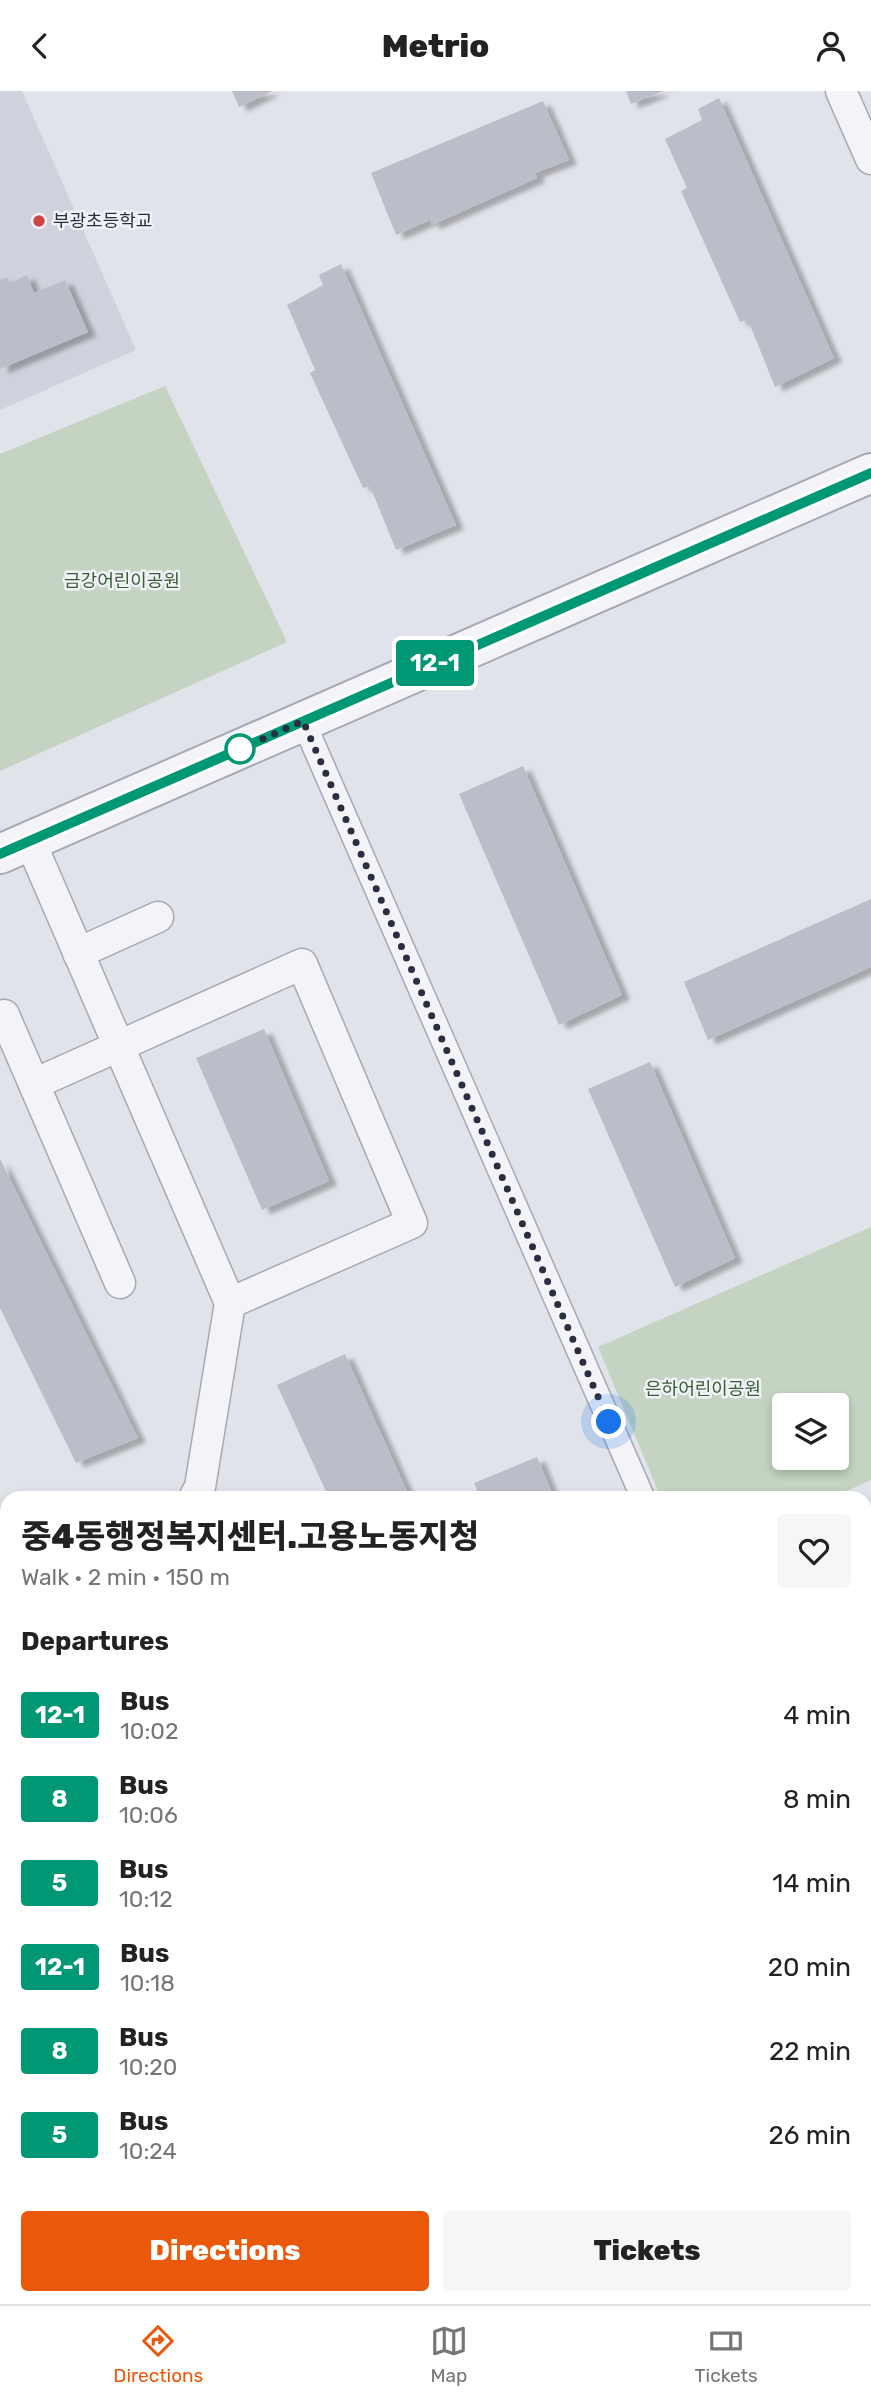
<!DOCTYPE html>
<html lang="en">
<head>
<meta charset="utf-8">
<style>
	:root { --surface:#fff; --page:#f6f6f6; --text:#222; --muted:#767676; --line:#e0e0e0; --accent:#ea580c }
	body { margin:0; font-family:Rubik,"Noto Sans KR",sans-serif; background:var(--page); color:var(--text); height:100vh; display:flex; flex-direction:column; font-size:26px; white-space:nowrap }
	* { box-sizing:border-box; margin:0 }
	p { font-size:23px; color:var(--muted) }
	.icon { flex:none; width:38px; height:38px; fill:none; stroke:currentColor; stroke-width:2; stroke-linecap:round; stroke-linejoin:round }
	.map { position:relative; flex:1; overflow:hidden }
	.sheet { position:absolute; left:0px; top:1400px; width:872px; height:814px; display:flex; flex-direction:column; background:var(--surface); border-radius:21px 21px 0 0; box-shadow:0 4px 10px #0003 }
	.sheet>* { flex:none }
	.badge { padding:0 14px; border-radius:5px; font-size:24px; line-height:46px }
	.buttons { position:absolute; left:772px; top:1302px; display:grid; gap:14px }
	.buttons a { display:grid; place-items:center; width:77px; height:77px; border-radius:7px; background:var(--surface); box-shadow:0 4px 10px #0003; font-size:35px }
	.you { position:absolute; width:35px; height:35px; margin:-18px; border:5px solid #fff; border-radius:50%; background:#1a73e8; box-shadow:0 0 0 10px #1a73e833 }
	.map>.badge { position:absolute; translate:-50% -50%; box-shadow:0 0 0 4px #fff }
	h2 { padding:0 21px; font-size:26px; line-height:63px }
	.round { display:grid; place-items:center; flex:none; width:74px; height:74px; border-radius:7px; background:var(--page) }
	.overview { display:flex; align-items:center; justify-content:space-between; height:119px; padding:0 21px }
	h1 { font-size:33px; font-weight:800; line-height:52px }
	.action { display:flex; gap:14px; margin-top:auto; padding:14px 21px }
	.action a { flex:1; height:80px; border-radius:7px; background:var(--accent); color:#fff; font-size:28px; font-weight:800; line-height:80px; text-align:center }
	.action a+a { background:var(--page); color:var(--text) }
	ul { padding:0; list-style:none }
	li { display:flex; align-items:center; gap:21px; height:84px; padding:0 21px }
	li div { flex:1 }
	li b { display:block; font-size:26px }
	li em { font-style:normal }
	li .badge { min-width:77px; font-weight:700; text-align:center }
	header { display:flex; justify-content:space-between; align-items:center; height:91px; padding:0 21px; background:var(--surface); font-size:32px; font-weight:800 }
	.tabs { display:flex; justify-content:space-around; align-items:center; height:98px; border-top:2px solid var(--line); background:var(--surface); font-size:19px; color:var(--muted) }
	.tabs a { display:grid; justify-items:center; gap:4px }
	.tabs .active { color:var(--accent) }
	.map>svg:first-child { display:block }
	.built { fill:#cfd2dc }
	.green { fill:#c4d3c2; fill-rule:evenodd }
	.building { fill:#bbbec9; filter:url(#shadow) }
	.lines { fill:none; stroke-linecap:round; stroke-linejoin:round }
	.pedestrian-casing { stroke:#a6a9b4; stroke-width:26 }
	.minor-casing { stroke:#a6a9b4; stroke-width:33 }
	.tertiary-casing { stroke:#a6a9b4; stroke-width:42 }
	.pedestrian { stroke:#f4f4f8; stroke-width:23 }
	.minor { stroke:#f4f4f8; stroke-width:30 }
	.tertiary { stroke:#f4f4f8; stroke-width:38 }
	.line-casing { stroke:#fff; stroke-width:16 }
	.line { stroke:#009775; stroke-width:10 }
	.walk { stroke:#292f41; stroke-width:7; stroke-dasharray:0 12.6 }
	.poi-dot { fill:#ce4648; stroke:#f0f2f7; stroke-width:2.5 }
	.stop-dot { fill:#fff; stroke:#009775; stroke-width:3.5 }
	.labels { text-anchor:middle; stroke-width:5; stroke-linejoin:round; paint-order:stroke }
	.poi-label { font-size:18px; fill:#292f41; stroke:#f0f2f7; text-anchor:start }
	.park-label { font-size:18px; fill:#385d36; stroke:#f0f2f7 }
</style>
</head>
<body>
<header><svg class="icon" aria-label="back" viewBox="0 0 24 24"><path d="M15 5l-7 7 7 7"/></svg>Metrio<svg class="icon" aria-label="person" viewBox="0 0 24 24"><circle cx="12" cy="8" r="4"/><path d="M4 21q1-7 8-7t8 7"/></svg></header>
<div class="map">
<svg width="871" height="2213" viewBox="0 0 871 2213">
	<defs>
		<filter id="shadow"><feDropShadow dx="8" dy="4.5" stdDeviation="2" flood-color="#0004"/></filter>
	</defs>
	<rect width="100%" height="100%" fill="#e1e3ea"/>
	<g class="built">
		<path d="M0,0H22L136,259L0,319Z"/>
		<path d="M871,1444V1822L864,1807V1447Z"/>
	</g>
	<g class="green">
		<path d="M165,295L287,551L0,680V363Z"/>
		<path d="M871,1136V1389L831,1407H661L598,1256ZM784,1314H836V1367H784Z"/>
	</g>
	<g class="building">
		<path d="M232,0H272L239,16Z"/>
		<path d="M626,0H663L631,13Z"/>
		<path d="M719,7L834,267L775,296L748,229L740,231L681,100L687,97L665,48L702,29L698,18Z"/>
		<path d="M543,10L569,69L535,82L537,87L432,134L430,129L396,144L371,82Z"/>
		<path d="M341,173L456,434L396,459L370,395L363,397L310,282L315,279L287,214L323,194L319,184Z"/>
		<path d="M27,184L34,202L65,189L88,241L0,278V189L7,186L10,192Z"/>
		<path d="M523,675L622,904L559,934L459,703Z"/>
		<path d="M871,808V876L708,949L684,891Z"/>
		<path d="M264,938L329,1090L262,1119L196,967Z"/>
		<path d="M650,971L735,1167L675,1196L588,998Z"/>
		<path d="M0,1068L138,1347L76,1372L0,1217Z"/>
		<path d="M345,1263L410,1407H329L277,1294Z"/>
		<path d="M537,1366L554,1407H480L474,1392Z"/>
		<path d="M7,2035V2133L0,2116V2038Z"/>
		<path d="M39,2207H104L107,2213H42Z"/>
		<path d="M357,2207H429L413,2213H360Z"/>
	</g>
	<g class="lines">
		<g class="pedestrian-casing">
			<g id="pedestrian">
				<path d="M303,630L643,1407"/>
				<path d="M864,1908L871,1922"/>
				<path d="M864,2100L871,2097"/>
				<path d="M579,2213L595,2207"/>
			</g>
		</g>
		<g class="minor-casing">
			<g id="minor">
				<path d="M841,0L871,68"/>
				<path d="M30,750L230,1212L200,1396L194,1407"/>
				<path d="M78,862L158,826"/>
				<path d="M0,926L4,924L120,1192"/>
				<path d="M34,993L302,873L412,1132L230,1212"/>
				<path d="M0,1442L7,1458"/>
				<path d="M0,1556L7,1553"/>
				<path d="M0,1669L7,1666"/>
				<path d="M0,1797L7,1794"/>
				<path d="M0,1844L7,1860"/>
				<path d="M176,2213L190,2207"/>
			</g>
		</g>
		<g class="tertiary-casing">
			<path id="tertiary" d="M0,763L871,382"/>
		</g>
		<use href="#pedestrian" class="pedestrian"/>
		<use href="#minor" class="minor"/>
		<use href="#tertiary" class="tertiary"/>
	</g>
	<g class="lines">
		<g class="line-casing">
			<path id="line" d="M0,763L871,382"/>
		</g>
		<use href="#line" class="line"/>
		<path class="walk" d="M240,658L303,630L609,1331"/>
	</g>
	<circle class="poi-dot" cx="39" cy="130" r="7"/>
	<circle class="stop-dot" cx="240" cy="658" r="14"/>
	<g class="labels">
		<g class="poi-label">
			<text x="53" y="136">부광초등학교</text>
		</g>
		<g class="park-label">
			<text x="122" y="496">금강어린이공원</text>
			<text x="703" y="1304">은하어린이공원</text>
		</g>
	</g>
</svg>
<div class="buttons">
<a><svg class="icon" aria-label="layers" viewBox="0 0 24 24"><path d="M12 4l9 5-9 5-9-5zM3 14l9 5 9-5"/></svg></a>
</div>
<div class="you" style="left:609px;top:1331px"></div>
<b class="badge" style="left:435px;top:572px;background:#009775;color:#fff">12-1</b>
<section class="sheet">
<div class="overview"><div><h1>중4동행정복지센터.고용노동지청</h1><p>Walk · 2 min · 150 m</p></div><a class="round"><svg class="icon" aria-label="heart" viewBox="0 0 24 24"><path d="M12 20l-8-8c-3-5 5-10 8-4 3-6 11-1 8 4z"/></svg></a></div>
<h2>Departures</h2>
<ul>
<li><span class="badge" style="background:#009775;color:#fff">12-1</span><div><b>Bus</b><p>10:02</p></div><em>4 min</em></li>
<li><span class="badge" style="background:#009775;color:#fff">8</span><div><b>Bus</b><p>10:06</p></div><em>8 min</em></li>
<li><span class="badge" style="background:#009775;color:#fff">5</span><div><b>Bus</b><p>10:12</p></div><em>14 min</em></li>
<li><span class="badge" style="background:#009775;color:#fff">12-1</span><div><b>Bus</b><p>10:18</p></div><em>20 min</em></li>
<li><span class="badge" style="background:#009775;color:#fff">8</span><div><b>Bus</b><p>10:20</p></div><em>22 min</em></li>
<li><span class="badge" style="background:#009775;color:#fff">5</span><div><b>Bus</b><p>10:24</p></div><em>26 min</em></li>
</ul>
<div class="action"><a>Directions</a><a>Tickets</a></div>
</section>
</div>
<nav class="tabs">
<a class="active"><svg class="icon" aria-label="directions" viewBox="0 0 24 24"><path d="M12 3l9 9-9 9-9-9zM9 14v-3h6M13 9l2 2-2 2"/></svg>Directions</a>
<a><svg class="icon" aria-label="map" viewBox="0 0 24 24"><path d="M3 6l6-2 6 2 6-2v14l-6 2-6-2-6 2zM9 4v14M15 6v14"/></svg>Map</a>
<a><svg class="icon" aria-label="tickets" viewBox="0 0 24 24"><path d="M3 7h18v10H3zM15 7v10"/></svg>Tickets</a>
</nav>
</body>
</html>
